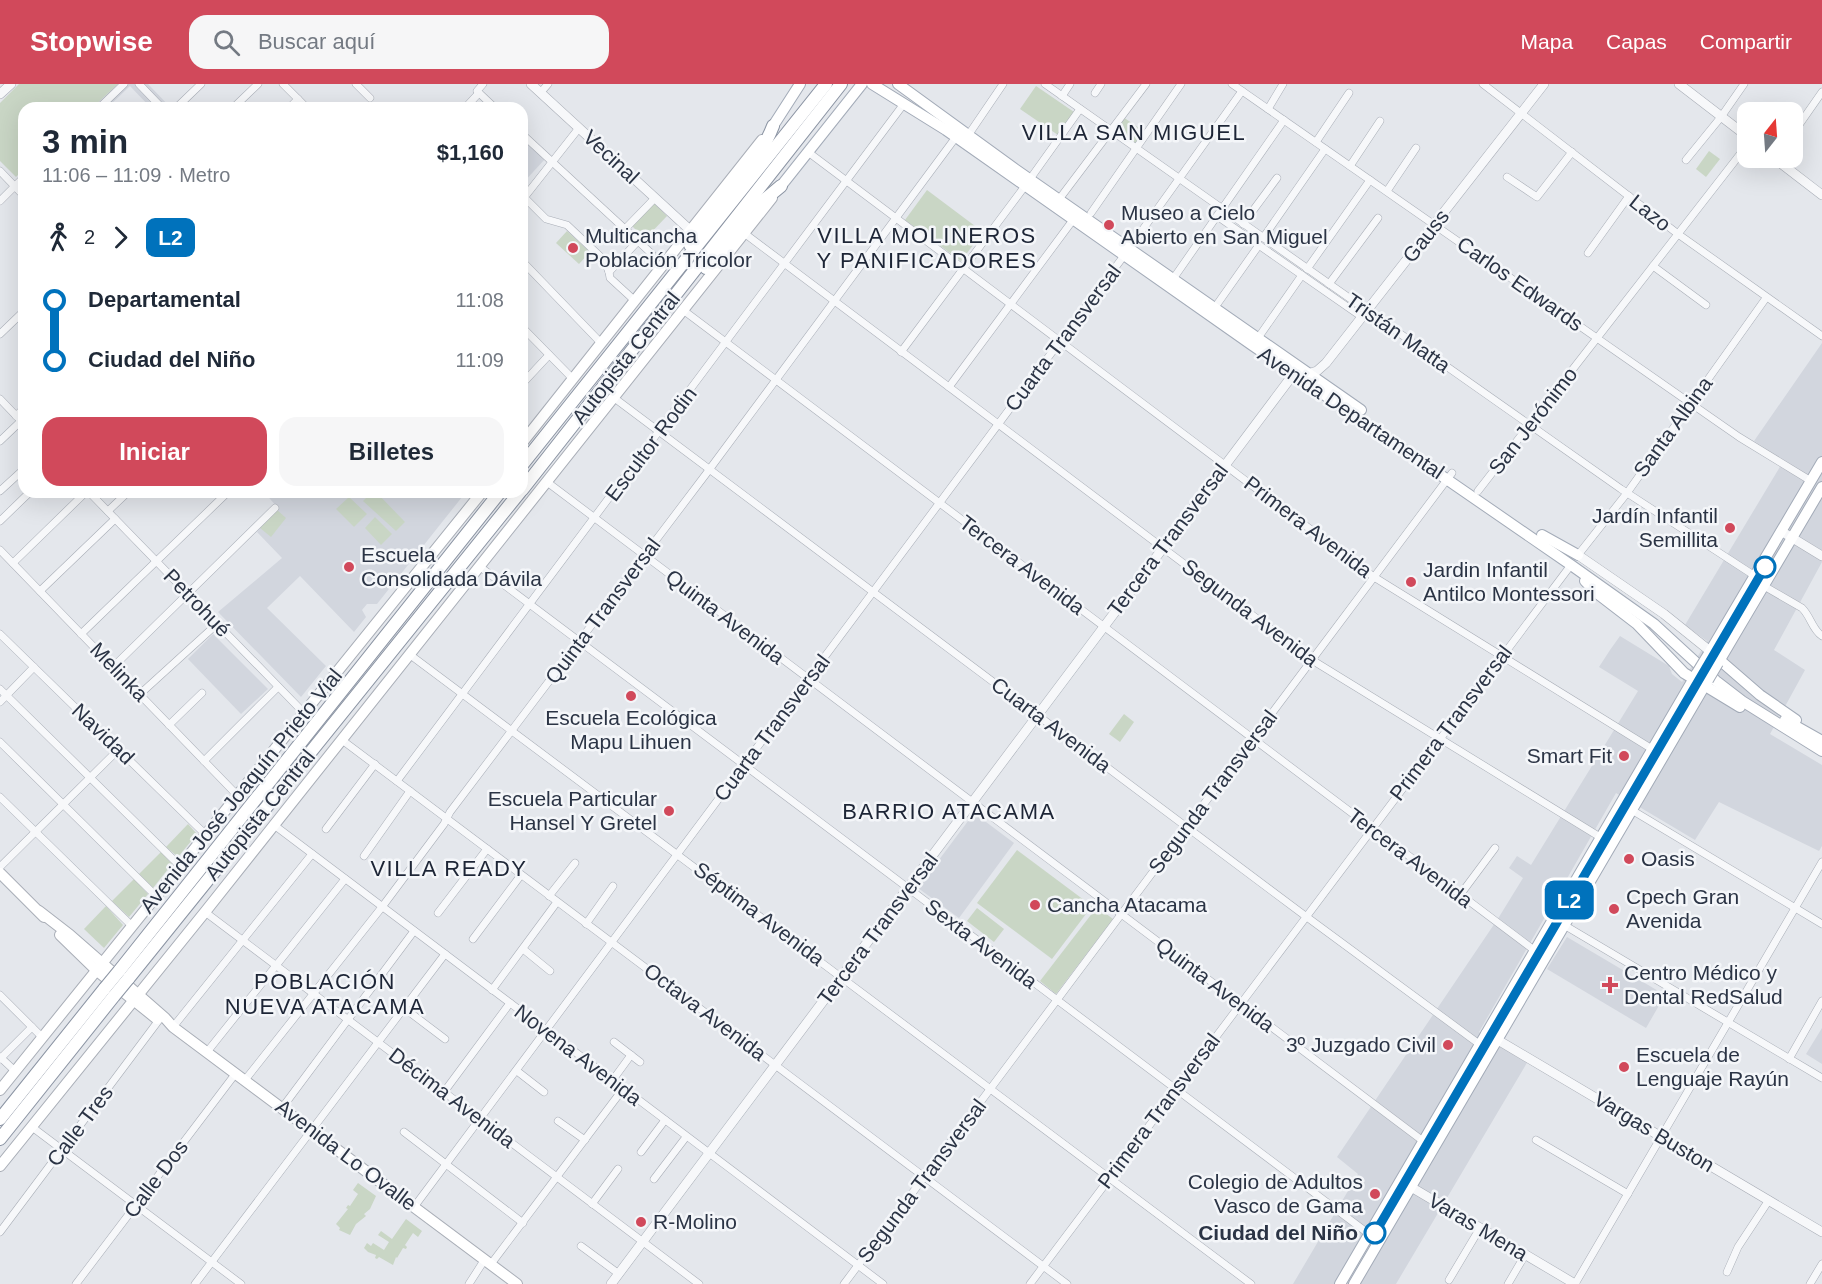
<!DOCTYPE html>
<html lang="es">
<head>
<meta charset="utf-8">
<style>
	:root { --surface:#fff; --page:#f6f6f7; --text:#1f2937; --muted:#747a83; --accent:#d1495b }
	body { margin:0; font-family:Helvetica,sans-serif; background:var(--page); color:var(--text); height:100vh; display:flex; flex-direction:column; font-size:22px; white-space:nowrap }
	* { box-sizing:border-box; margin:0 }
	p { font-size:20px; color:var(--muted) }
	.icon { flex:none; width:33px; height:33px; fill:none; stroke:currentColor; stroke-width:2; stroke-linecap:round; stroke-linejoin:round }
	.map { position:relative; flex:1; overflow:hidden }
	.details { position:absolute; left:18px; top:18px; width:510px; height:396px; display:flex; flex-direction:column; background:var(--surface); border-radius:18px; box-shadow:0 6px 24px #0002 }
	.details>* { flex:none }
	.badge { padding:0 12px; border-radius:9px; font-size:21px; line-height:39px }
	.needle { width:39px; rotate:17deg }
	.buttons { position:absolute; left:1737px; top:18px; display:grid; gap:12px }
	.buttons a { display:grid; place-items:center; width:66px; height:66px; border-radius:12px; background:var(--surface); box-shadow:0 6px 24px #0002; font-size:30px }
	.map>.badge { position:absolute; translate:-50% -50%; box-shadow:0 0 0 3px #fff }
	.legs { display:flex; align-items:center; gap:9px; height:66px; padding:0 24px; font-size:20px }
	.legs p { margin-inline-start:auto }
	.summary { display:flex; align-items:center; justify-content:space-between; height:102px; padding:0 24px }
	h1 { font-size:33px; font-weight:600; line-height:45px }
	.cta { display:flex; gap:12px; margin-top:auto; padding:12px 24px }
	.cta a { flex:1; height:69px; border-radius:18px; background:var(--accent); color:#fff; font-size:24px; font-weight:600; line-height:69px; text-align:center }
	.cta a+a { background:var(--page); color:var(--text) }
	ul { padding:0 24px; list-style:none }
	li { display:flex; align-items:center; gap:21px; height:60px; font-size:22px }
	li i { display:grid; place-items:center; width:9px; height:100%; margin:0 8px; background:currentColor }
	li i::after { content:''; width:15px; height:15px; margin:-8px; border:4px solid; border-radius:50%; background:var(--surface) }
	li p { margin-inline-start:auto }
	li:first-child i { background:linear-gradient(#0000 50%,currentColor 0) }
	li:last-child i { background:linear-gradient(currentColor 50%,#0000 0) }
	header { display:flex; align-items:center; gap:36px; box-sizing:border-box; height:84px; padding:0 30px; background:var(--accent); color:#fff }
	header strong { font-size:28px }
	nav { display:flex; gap:33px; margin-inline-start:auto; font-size:21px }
	.search { width:420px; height:54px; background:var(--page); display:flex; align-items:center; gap:15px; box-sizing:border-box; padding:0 21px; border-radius:18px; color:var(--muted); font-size:22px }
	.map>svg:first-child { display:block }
	.built { fill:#d2d6de }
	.green { fill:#c9d6c5 }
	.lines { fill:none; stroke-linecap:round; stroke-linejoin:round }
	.minor-casing { stroke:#a9aeb7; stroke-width:8 }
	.tertiary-casing { stroke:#a9aeb7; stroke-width:10 }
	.secondary-casing { stroke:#a9aeb7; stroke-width:12 }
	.primary-casing { stroke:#a3abb8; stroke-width:12 }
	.motorway-casing { stroke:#8b94a3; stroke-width:14 }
	.minor { stroke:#f7f8fa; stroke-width:7 }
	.tertiary { stroke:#f7f8fa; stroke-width:9 }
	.secondary { stroke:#fff; stroke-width:10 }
	.primary { stroke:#fff; stroke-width:10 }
	.motorway { stroke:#fff; stroke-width:12 }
	.primary-bridge-casing { stroke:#a3abb8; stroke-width:12; stroke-linecap:butt }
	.motorway-bridge-casing { stroke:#8b94a3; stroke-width:14; stroke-linecap:butt }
	.primary-bridge { stroke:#fff; stroke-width:10 }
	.motorway-bridge { stroke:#fff; stroke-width:12 }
	.line-1-casing { stroke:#fff; stroke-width:14 }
	.line-1 { stroke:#0072bc; stroke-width:9 }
	.poi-dot { fill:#d1495b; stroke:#f4f6f9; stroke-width:2 }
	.stop-1-dot { fill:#fff; stroke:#0072bc; stroke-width:3 }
	.labels { text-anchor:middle; stroke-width:5; stroke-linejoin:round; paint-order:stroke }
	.street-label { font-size:21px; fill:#2b3445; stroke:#f4f6f9 }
	.poi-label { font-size:21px; fill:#2b3445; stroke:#f4f6f9; text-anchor:start }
	.stop-label { font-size:21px; font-weight:bold; fill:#2b3445; stroke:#f4f6f9; text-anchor:end }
	.neighbourhood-label { font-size:22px; letter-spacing:1.5px; fill:#1d2536; stroke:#f4f6f9 }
</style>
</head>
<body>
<header>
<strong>Stopwise</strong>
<div class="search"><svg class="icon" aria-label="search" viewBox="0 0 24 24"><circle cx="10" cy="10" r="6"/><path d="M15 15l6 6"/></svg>Buscar aquí</div>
<nav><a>Mapa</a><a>Capas</a><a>Compartir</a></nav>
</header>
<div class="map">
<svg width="1822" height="1200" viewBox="0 0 1822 1200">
	<rect width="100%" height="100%" fill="#e4e7ec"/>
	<g class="built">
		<path d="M118,0H148L171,24H151L130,2L107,24H92Z"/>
		<path d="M522,54L545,75L522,100Z"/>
		<path d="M1822,259V478L1774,566L1805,586L1770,650L1822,681V762L1819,767L1719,718L1695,756L1616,709L1479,948L1528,977L1396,1200H1293L1358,1090L1337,1073L1499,833L1523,794L1509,784L1517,772L1531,781L1638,607L1599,583L1610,566L1620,552L1669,582L1672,590L1682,598L1707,557L1685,541L1784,376L1754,357Z"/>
		<path d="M264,408H466L377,520H367L362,526L366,533L354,548L300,492L267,524L326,582L301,613L218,528L282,474L257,448L277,423Z"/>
		<path d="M213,550L268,605L241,630L188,575Z"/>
		<path d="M974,729L1014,759L959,834L918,804Z"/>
		<path d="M1567,853L1665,911L1646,944L1547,885Z"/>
		<path d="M1822,944V980L1806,970Z"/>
	</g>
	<g class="green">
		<path d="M19,0H118L92,24H24V85L16,93L0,77V19Z"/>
		<path d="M1036,2L1074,28L1058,51L1020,25Z"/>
		<path d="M1123,33L1145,48L1136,61L1115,46Z"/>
		<path d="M1709,67L1720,75L1706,93L1696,85Z"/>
		<path d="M927,106L983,148L961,177L905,136Z"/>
		<path d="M654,119L667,132L645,155L632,142Z"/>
		<path d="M567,147L590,168L579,180L556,159Z"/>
		<path d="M372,408H376L405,438L396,447L363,417Z"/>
		<path d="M349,413L367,430L354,443L336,425Z"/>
		<path d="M276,425L286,434L271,453L260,444Z"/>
		<path d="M375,433L392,450L381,461L365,444Z"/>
		<path d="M1124,630L1134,638L1120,658L1109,650Z"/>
		<path d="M188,740L197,750L178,773L166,763Z"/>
		<path d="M1017,766L1092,822L1052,875L977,819Z"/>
		<path d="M161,768L172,780L153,804L139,790Z"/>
		<path d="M134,795L148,810L129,833L112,817Z"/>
		<path d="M106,822L123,841L104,864L84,845Z"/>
		<path d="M1097,823L1113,835L1056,910L1040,897Z"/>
		<path d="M977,824L1004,845L994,858L967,837Z"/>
		<path d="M358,1099L376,1112L370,1125L364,1130L366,1132L356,1140L350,1151L339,1146L340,1144L336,1140L348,1125L346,1124L348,1121L350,1122L358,1110L353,1106Z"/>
		<path d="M406,1135L422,1147L418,1153L413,1149L405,1161L407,1163L406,1165L403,1164L397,1174L396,1173L393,1181L379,1173L377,1175L375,1174L376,1171L368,1168L364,1164L367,1159L371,1162L373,1159L384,1166L389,1158L378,1151L381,1147L392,1155Z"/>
	</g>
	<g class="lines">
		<g class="minor-casing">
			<g id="minor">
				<path d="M139,0L162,24"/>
				<path d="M283,0L307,24"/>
				<path d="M356,0L370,14"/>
				<path d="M483,0L477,7L495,24"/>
				<path d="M1045,0L1621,405L1755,492"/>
				<path d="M1232,0L1739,353L1811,397"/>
				<path d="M1483,0L1678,150L1822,252"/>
				<path d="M541,8L548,0"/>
				<path d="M1095,9L1101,0"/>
				<path d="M1062,12L1070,0"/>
				<path d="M99,24L124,0"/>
				<path d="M176,24L201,0"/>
				<path d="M233,24L258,0"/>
				<path d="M289,24L298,15"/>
				<path d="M465,24L479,9"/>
				<path d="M1268,25L1283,0"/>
				<path d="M522,50L652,170"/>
				<path d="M969,50L1003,0"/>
				<path d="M1792,51L1822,8"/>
				<path d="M1316,58L1349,9"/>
				<path d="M808,68L1374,493L1652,665"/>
				<path d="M1686,76L1721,33L1744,0"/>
				<path d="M1350,82L1380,37"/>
				<path d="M0,87L24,112"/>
				<path d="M1507,93L1537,113L1572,68"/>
				<path d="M1030,95L1080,25"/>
				<path d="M1387,107L1416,64"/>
				<path d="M522,111L546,135L567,141L604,176L609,188L610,194L634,216"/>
				<path d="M523,115L579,44"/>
				<path d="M0,117L24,93"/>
				<path d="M1057,118L1146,0"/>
				<path d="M1091,129L1181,0"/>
				<path d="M1217,132L1362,233"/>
				<path d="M1243,140L1277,94"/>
				<path d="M625,145L655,114"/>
				<path d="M744,149L1312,576L1600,753"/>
				<path d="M1263,154L1325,65"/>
				<path d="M1133,159L1242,7"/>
				<path d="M1588,169L1629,112"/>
				<path d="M522,177L601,259"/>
				<path d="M1653,182L1706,221"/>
				<path d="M1307,185L1370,96"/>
				<path d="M609,188L638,157"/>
				<path d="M1173,195L1284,36"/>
				<path d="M1329,200L1378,134"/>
				<path d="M1218,219L1259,161"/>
				<path d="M683,226L1534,866"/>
				<path d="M522,243L573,295"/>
				<path d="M0,250L24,227"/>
				<path d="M1258,254L1302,191"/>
				<path d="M901,268L1025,102"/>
				<path d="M522,300L549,271"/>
				<path d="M949,303L1073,136"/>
				<path d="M613,313L1300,828L1490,968"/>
				<path d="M0,315L24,340"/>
				<path d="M16,332L24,324"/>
				<path d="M0,357L21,337"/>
				<path d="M547,398L1423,1057"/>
				<path d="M0,407L24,385"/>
				<path d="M1478,407L1748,60"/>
				<path d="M89,408L304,629"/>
				<path d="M108,427L128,408"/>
				<path d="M0,437L30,408"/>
				<path d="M0,466L237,711"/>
				<path d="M1578,471L1627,409L1766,214"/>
				<path d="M13,479L86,408"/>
				<path d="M479,482L1369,1150"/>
				<path d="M1764,502L1802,524C1811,533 1812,545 1822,552"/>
				<path d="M40,507L115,435"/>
				<path d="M0,550L205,750"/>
				<path d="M81,550L228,408"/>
				<path d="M409,570L1251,1200"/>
				<path d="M113,583L275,424"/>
				<path d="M0,605L180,782"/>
				<path d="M140,610L217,540"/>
				<path d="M0,618L34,583"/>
				<path d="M169,641L202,609"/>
				<path d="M342,656L1067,1200"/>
				<path d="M0,658L156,812"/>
				<path d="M204,677L278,603"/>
				<path d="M397,697L903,21"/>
				<path d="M0,713L132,842"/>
				<path d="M1620,719L1822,840"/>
				<path d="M274,741L883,1200"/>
				<path d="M326,745L375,680"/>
				<path d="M364,772L410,707"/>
				<path d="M0,783L119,665"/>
				<path d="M1460,811L1495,764"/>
				<path d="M549,812L575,779"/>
				<path d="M205,828L699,1200"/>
				<path d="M438,829L487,765"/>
				<path d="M586,840L613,802"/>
				<path d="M1564,841L1822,994"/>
				<path d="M473,855L521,791"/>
				<path d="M523,865L550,887"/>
				<path d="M492,906L557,818"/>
				<path d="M0,911L42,953"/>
				<path d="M404,924L445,955"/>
				<path d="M173,943L312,770"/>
				<path d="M614,958L640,978"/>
				<path d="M207,968L345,795"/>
				<path d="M0,973L15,987"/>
				<path d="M0,975L32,943"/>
				<path d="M1789,975L1822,917"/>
				<path d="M517,987L544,1008"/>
				<path d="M245,996L382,823L444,740L450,728L706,390L956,53"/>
				<path d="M612,997L631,971"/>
				<path d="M444,1008L510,919"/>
				<path d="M282,1024L414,847"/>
				<path d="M558,1037L585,1056"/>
				<path d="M32,1043L241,1200"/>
				<path d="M404,1048L523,1139"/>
				<path d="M1536,1056L1628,1110"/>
				<path d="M641,1068L665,1036"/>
				<path d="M654,1095L686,1053"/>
				<path d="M592,1120L618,1085"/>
				<path d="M414,1123L1126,169"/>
				<path d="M0,1148L159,936"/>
				<path d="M581,1162L619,1190"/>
				<path d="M491,1180L623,1005"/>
				<path d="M1727,1188L1738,1163L1769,1116"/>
				<path d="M1449,1196L1480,1144"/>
				<path d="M76,1200L236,989"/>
				<path d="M195,1200L445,870"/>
				<path d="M469,1200L485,1175"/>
				<path d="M844,1200L1452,389"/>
				<path d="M1030,1200L1571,481"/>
				<path d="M1508,1200L1525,1171"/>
				<path d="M1575,1200L1822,778"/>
				<path d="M1810,1200L1822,1180"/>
			</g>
		</g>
		<g class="tertiary-casing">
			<g id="tertiary">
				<path d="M531,0L690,146"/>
				<path d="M1679,0L1748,53"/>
				<path d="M0,10L11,0"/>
				<path d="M1774,74L1822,111"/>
				<path d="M1781,447L1822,472"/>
				<path d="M1578,471L1664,530L1710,567"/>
				<path d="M1486,949L1822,1148"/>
				<path d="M1411,1103L1575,1200"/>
				<path d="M611,1200L1289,296L1317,287L1326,279L1544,0"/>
			</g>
		</g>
		<g class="secondary-casing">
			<g id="secondary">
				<path d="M522,359L762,56"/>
				<path d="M0,789L44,833"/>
				<path d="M39,827L70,851L165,934L173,943L517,1200"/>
				<path d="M60,851L96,886L157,935"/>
				<path d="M0,1006L482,408"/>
				<path d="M0,1082L205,828L772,114"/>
			</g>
		</g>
		<g class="primary-casing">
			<g id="primary">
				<path d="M872,0L946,46L1252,261L1571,481L1654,540L1716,597L1742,617L1822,667"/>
				<path d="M898,0L1015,85L1361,326"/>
				<path d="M773,42L800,0"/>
				<path d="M781,102L862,0"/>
				<path d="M1542,451L1578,471"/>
				<path d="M1585,497L1598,510L1637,540L1684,589L1740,623"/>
				<path d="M1708,571L1822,378"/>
				<path d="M1715,572L1760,611L1796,636"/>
				<path d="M1718,579L1822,403"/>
				<path d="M1785,636L1822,657"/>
				<path d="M1340,1200L1697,589"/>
				<path d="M1354,1200L1708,596"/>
			</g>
		</g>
		<g class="motorway-casing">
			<g id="motorway">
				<path d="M690,161C714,119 756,87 773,42"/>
				<path d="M706,184L758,121L781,102"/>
				<path d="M522,381L826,0"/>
				<path d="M522,406L841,0"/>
				<path d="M119,887L500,408"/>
				<path d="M128,895L520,408"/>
				<path d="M0,1035L105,904"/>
				<path d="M0,1055L114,912"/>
			</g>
		</g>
		<use href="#minor" class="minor"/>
		<use href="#tertiary" class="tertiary"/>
		<use href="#secondary" class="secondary"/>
		<use href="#primary" class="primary"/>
		<use href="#motorway" class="motorway"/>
		<g class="primary-bridge-casing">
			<g id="primary-bridge">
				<path d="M1697,589L1708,571"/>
				<path d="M1708,596L1718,579"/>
			</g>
		</g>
		<g class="motorway-bridge-casing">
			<g id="motorway-bridge">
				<path d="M105,904L119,887"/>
				<path d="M114,912L128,895"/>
			</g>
		</g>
		<use href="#primary-bridge" class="primary-bridge"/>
		<use href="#motorway-bridge" class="motorway-bridge"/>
	</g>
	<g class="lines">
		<g class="line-1-casing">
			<path id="line-1" d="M1375,1149L1765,483"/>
		</g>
		<use href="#line-1" class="line-1"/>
	</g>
	<g class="poi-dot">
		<circle cx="1109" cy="141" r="6"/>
		<circle cx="573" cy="164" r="6"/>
		<circle cx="1730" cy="444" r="6"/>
		<circle cx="349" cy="483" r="6"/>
		<circle cx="1411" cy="498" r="6"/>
		<circle cx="631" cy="612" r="6"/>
		<circle cx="1624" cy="672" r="6"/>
		<circle cx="669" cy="727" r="6"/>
		<circle cx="1629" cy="775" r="6"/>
		<circle cx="1035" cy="821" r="6"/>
		<circle cx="1614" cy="825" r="6"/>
		<path d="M1607 892h6v6h6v6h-6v6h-6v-6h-6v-6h6z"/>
		<circle cx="1448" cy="961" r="6"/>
		<circle cx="1624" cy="983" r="6"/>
		<circle cx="1375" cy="1110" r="6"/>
		<circle cx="641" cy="1138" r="6"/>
	</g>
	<g class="stop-1-dot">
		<circle cx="1765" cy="483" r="10"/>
		<circle cx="1375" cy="1149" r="10"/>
	</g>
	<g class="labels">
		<g class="street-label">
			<text transform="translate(611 73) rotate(43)" y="7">Vecinal</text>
			<text transform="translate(1650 129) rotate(38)" y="7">Lazo</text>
			<text transform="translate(1426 152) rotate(-52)" y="7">Gauss</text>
			<text transform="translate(1520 200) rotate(35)" y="7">Carlos Edwards</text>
			<text transform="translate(1398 249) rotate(35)" y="7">Tristán Matta</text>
			<text transform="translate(1063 254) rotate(-53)" y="7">Cuarta Transversal</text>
			<text transform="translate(626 274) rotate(-52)" y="7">Autopista Central</text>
			<text transform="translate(1351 329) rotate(34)" y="7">Avenida Departamental</text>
			<text transform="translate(1533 337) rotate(-52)" y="7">San Jerónimo</text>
			<text transform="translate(1673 343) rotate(-54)" y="7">Santa Albina</text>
			<text transform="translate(651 360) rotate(-53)" y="7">Escultor Rodin</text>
			<text transform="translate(1308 443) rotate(37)" y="7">Primera Avenida</text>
			<text transform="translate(1168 456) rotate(-53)" y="7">Tercera Transversal</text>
			<text transform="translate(1022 481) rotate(37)" y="7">Tercera Avenida</text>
			<text transform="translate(197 519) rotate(46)" y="7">Petrohué</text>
			<text transform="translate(603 527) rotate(-53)" y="7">Quinta Transversal</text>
			<text transform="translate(1250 529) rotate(37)" y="7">Segunda Avenida</text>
			<text transform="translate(725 533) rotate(37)" y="7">Quinta Avenida</text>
			<text transform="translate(119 588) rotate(46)" y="7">Melinka</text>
			<text transform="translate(1451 639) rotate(-53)" y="7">Primera Transversal</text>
			<text transform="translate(1051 641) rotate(37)" y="7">Cuarta Avenida</text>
			<text transform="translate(772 644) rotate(-53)" y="7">Cuarta Transversal</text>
			<text transform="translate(103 650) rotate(44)" y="7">Navidad</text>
			<text transform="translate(241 707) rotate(-51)" y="7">Avenida José Joaquín Prieto Vial</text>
			<text transform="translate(1213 708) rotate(-53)" y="7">Segunda Transversal</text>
			<text transform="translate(260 731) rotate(-51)" y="7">Autopista Central</text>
			<text transform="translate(1410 774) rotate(37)" y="7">Tercera Avenida</text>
			<text transform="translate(759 830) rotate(37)" y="7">Séptima Avenida</text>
			<text transform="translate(878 845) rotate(-53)" y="7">Tercera Transversal</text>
			<text transform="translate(981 860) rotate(37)" y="7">Sexta Avenida</text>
			<text transform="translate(1215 901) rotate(37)" y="7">Quinta Avenida</text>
			<text transform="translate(705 928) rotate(37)" y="7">Octava Avenida</text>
			<text transform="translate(578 971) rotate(37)" y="7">Novena Avenida</text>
			<text transform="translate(452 1014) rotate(37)" y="7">Décima Avenida</text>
			<text transform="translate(1159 1027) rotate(-53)" y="7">Primera Transversal</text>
			<text transform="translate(80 1042) rotate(-53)" y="7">Calle Tres</text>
			<text transform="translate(1654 1048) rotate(31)" y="7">Vargas Buston</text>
			<text transform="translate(346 1071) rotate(37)" y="7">Avenida Lo Ovalle</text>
			<text transform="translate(156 1095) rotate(-53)" y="7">Calle Dos</text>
			<text transform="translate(922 1097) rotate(-53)" y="7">Segunda Transversal</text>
			<text transform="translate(1478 1143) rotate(31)" y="7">Varas Mena</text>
		</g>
		<g class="poi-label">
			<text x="1121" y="136">Museo a Cielo<tspan x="1121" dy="24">Abierto en San Miguel</tspan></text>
			<text x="585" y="159">Multicancha<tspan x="585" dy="24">Población Tricolor</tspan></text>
			<text x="1718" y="439" text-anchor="end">Jardín Infantil<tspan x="1718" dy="24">Semillita</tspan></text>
			<text x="361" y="478">Escuela<tspan x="361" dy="24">Consolidada Dávila</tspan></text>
			<text x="1423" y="493">Jardin Infantil<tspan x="1423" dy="24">Antilco Montessori</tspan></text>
			<text x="631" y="641" text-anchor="middle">Escuela Ecológica<tspan x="631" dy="24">Mapu Lihuen</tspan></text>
			<text x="1612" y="679" text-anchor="end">Smart Fit</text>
			<text x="657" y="722" text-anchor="end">Escuela Particular<tspan x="657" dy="24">Hansel Y Gretel</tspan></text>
			<text x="1641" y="782">Oasis</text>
			<text x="1626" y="820">Cpech Gran<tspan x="1626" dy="24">Avenida</tspan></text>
			<text x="1047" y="828">Cancha Atacama</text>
			<text x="1624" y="896">Centro Médico y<tspan x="1624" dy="24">Dental RedSalud</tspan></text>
			<text x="1436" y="968" text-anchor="end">3º Juzgado Civil</text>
			<text x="1636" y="978">Escuela de<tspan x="1636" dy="24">Lenguaje Rayún</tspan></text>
			<text x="1363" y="1105" text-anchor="end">Colegio de Adultos<tspan x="1363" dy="24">Vasco de Gama</tspan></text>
			<text x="653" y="1145">R-Molino</text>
		</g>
		<g class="stop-label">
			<text x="1358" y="1156">Ciudad del Niño</text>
		</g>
		<g class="neighbourhood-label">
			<text x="1134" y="56">VILLA SAN MIGUEL</text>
			<text x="927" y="159">VILLA MOLINEROS<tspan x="927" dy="25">Y PANIFICADORES</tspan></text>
			<text x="949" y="735">BARRIO ATACAMA</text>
			<text x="449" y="792">VILLA READY</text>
			<text x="325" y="905">POBLACIÓN<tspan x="325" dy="25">NUEVA ATACAMA</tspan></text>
		</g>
	</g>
</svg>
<div class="buttons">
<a><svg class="needle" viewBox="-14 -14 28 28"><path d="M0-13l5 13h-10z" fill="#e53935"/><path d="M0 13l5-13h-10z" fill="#747a83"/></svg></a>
</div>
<b class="badge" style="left:1569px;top:816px;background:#0072bc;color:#fff">L2</b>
<section class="details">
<div class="summary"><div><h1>3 min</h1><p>11:06 – 11:09 · Metro</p></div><b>$1,160</b></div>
<div class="legs"><svg class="icon" aria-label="walk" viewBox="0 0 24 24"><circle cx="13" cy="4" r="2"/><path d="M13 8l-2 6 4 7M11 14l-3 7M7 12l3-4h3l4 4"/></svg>2<svg class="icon" aria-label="forward" viewBox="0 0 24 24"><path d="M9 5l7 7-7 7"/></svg><b class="badge" style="background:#0072bc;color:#fff">L2</b></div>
<ul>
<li><i style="color:#0072bc"></i><b>Departamental</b><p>11:08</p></li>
<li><i style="color:#0072bc"></i><b>Ciudad del Niño</b><p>11:09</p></li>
</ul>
<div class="cta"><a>Iniciar</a><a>Billetes</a></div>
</section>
</div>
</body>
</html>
